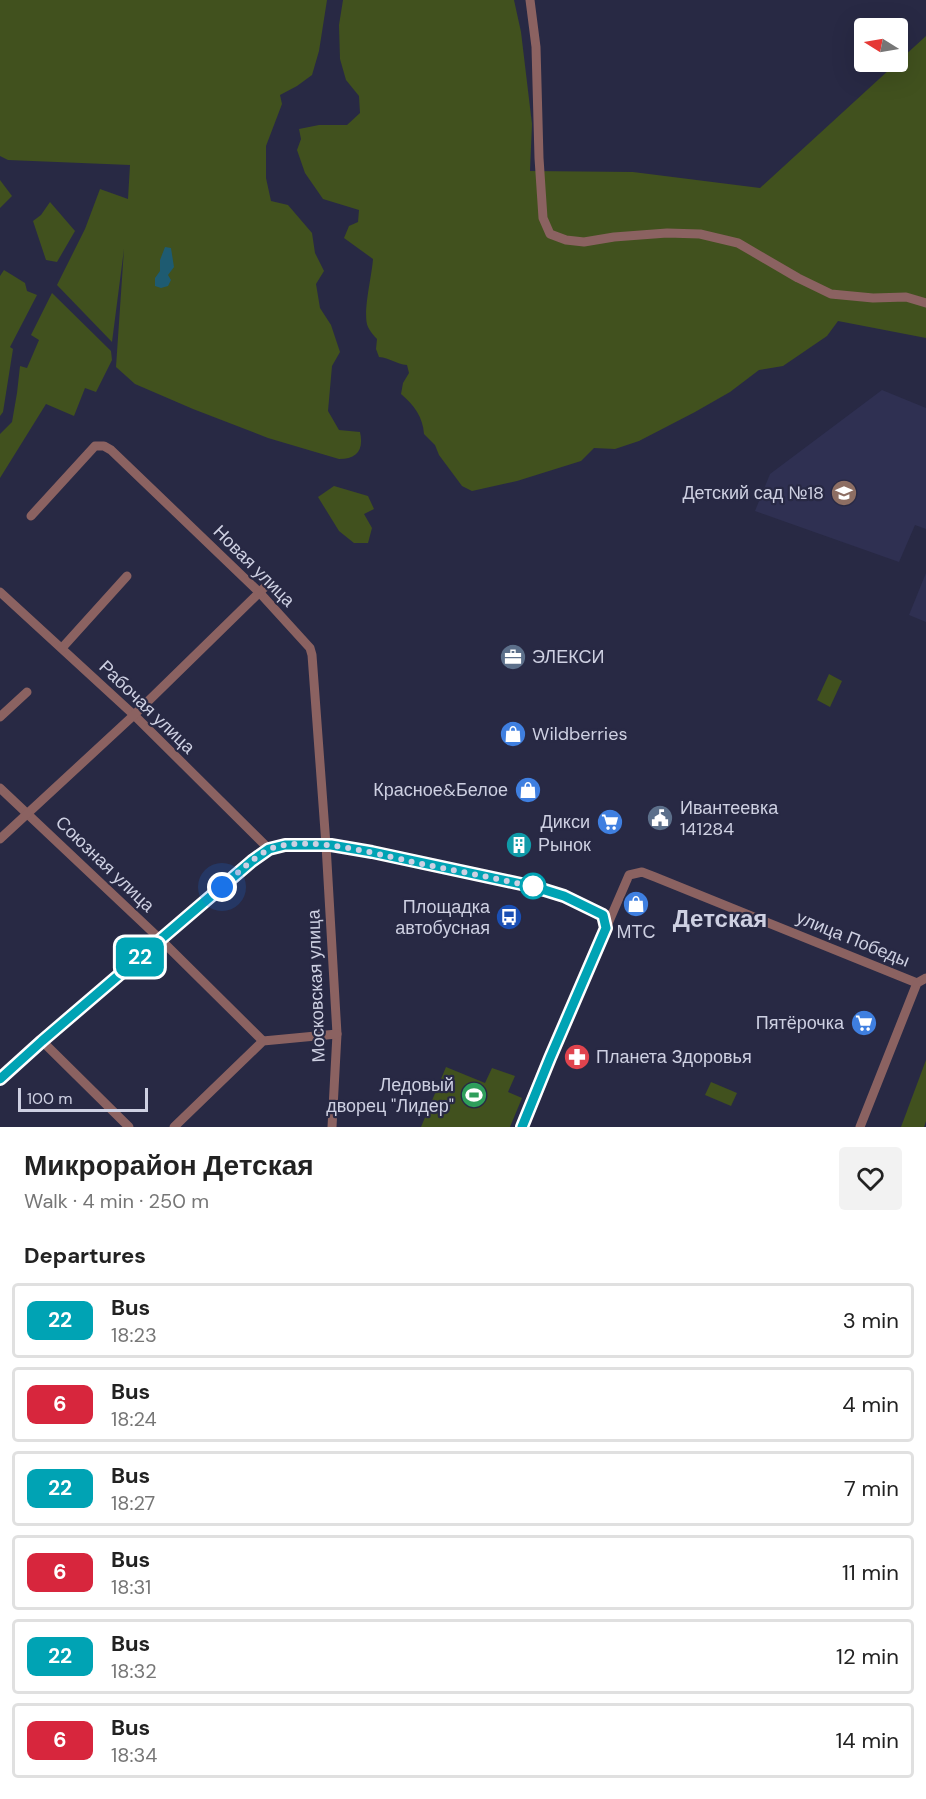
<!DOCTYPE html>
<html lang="en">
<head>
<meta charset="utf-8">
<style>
	:root { --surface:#fff; --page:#f2f2f2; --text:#222; --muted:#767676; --line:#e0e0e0 }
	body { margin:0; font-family:"DM Sans",sans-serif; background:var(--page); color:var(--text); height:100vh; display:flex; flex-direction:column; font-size:22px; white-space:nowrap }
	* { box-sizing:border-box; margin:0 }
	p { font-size:20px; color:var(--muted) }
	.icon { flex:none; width:33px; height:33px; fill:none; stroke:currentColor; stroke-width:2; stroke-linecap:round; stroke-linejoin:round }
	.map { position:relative; height:1127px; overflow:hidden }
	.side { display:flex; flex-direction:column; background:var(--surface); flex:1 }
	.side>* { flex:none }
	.badge { padding:0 12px; border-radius:9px; font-size:21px; line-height:39px }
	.needle { width:39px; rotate:281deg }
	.buttons { position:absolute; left:854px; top:18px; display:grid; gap:12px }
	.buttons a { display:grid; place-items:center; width:54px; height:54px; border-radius:6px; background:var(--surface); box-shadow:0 6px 24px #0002; font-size:30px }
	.scale { position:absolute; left:18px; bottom:15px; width:130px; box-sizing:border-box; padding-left:6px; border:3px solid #ced0e2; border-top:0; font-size:16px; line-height:21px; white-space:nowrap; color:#ced0e2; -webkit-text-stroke:4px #282944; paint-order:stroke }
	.you { position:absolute; width:30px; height:30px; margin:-15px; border:4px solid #fff; border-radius:50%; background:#1a73e8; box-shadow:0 0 0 9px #1a73e833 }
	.map>.badge { position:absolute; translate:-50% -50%; box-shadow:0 0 0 3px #fff }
	h2 { padding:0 24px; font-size:22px; line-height:54px }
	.round { display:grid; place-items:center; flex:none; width:63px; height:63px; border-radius:6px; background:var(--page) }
	.summary { display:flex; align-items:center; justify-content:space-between; height:102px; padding:0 24px }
	h1 { font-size:28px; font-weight:700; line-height:45px }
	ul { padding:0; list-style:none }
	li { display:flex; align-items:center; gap:18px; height:75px; margin:0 12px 9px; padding:0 12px; border:3px solid var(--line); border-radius:6px }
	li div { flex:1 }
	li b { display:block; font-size:22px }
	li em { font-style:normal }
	li .badge { min-width:66px; font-weight:700; text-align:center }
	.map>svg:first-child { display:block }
	.built { fill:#2f3052 }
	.green { fill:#41511e }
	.water { fill:#1e5b71 }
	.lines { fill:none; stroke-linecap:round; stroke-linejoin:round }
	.minor { stroke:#8b6261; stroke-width:9 }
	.line-casing { stroke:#fff; stroke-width:14 }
	.line { stroke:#00a3b4; stroke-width:9 }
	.walk { stroke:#ced0e2; stroke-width:6; stroke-dasharray:0 10.8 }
	.stop-dot { fill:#fff; stroke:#00a3b4; stroke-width:3 }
	.labels { text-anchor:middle; stroke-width:4.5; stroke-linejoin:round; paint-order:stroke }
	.poi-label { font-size:18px; fill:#ced0e2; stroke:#282944; text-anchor:end }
	.street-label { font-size:18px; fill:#ced0e2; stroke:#282944 }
	.district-label { font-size:24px; font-weight:bold; fill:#ced0e2; stroke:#282944 }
</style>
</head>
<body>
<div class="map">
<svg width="926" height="1127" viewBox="0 0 926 1127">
	<rect width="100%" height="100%" fill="#282944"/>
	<g class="built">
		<path d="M882,390L926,408V529L915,525L899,562L755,511L770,474Z"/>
		<path d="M926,573V622L909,615Z"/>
	</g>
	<g class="green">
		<path d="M0,0H327L319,51L312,75L297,86L280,95L282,104L266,146V178L271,201L288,205L312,233L315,253L324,271L316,284L320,308L331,325L340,352L332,366L328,411L339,430L360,432C364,450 357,459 339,459L268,438L193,409L135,384L116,367L124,249L112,342L57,285L85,229L100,189L128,199L130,165L8,160L0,156Z"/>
		<path d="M343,0H514L521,32L532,124L530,171L633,172L760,188L926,36V338L838,321L827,336L783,366L759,370L730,392L695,412L639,441L615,449L594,448L581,461L517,481L472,491L462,486L439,455L435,445L424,434C423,417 414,405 401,394L403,383L409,373L407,365C396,364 390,358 379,357L376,349L377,339C374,336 370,331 368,327C362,314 372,276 373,259L344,238L349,226L358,222L359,210L323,199L305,173L297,150L301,139L299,129L319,125H347L360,113L359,96L346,80L340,59L339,25Z"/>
		<path d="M0,180L12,196L0,208Z"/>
		<path d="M50,202L75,231L57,262L46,260L33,221L41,215Z"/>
		<path d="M4,270L25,283L27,291L37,295L10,347L13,349L3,412L0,416V276Z"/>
		<path d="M52,293L111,351L112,360L96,392L85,388L74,416L46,404L0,478V434L12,422L17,393L20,366L27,368L39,340L31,335Z"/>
		<path d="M334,486L368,496L374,509L364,514L372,528L368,543H354L339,531L318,497Z"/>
		<path d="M829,674L842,681L830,707L817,700Z"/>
		<path d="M926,1060V1121L924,1127H901Z"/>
		<path d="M446,1067L485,1083L492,1068L515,1076L508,1092L522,1098L510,1127H421Z"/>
		<path d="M711,1082L737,1093L731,1106L705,1095Z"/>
	</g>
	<path class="water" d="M165,247L171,248L174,267L168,275L171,280L168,286L161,288L155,286V278L160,271V260Z"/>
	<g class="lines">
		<g class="minor">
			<path d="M530,0L536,47L539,158L543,218L550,234L566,240L584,242L614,237L667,233L700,234L738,243L798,278L831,294L873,298L906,297L926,303"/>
			<path d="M31,516L95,446H104L111,450L259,592L310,648L312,655L326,845L337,1034L332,1127"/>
			<path d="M0,592L134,715L269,849"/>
			<path d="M62,648L127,576"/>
			<path d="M0,717L27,692"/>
			<path d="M0,788L161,940L263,1041"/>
			<path d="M0,839L134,715L267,585"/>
			<path d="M42,1041L129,1127"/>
			<path d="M0,1079L42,1041L252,861L269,849L285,845H331L372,852L535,887L564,896L603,915L606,928"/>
			<path d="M174,1127L263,1041L337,1034"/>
			<path d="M522,1127L550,1058L629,875L642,872L655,877L917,983"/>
			<path d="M860,1127L917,983L926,978"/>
		</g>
	</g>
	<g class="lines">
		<g class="line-casing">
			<path id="line" d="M0,1079L42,1041L252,861L269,849L285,845H331L372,852L535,887L564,896L603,915L606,928L550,1058L522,1127"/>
		</g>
		<use href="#line" class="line"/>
		<path class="walk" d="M222,887C236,875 251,859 268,850C305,832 387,857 427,865C463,872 499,879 535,887L533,886"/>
	</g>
	<defs>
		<g id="school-disc" transform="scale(1.35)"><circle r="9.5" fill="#8d6e63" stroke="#282944"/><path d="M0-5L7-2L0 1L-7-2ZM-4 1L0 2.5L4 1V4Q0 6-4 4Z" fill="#fff"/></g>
		<g id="office-disc" transform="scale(1.35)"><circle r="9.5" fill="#5c6f8a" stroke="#282944"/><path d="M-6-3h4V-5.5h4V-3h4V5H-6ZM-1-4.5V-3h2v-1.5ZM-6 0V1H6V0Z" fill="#fff"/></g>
		<g id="shop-disc" transform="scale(1.35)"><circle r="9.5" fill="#3f7fe0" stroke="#282944"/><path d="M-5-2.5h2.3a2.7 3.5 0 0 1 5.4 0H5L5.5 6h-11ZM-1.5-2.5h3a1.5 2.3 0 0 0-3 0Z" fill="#fff"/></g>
		<g id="civic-disc" transform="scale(1.35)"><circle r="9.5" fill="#5c6f8a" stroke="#282944"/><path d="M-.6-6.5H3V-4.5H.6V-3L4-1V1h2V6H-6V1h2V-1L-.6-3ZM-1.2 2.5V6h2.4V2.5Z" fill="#fff"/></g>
		<g id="supermarket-disc" transform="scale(1.35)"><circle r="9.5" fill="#3f7fe0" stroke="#282944"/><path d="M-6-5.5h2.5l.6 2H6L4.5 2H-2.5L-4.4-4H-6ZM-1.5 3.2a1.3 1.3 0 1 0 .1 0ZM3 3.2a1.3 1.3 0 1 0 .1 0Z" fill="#fff"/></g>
		<g id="building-disc" transform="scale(1.35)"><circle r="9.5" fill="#0f9aa8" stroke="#282944"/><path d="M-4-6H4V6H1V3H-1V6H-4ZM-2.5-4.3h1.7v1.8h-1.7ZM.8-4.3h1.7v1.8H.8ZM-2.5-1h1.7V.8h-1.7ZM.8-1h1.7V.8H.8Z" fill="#fff"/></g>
		<g id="bus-disc" transform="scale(1.35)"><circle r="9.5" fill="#1a4fb4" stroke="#282944"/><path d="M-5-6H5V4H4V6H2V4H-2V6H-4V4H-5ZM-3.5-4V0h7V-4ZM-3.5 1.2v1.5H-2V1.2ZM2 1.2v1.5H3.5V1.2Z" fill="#fff"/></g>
		<g id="pharmacy-disc" transform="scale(1.35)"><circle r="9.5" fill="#e0444e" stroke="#282944"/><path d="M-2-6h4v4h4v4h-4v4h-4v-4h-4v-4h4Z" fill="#fff"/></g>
		<g id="stadium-disc" transform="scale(1.35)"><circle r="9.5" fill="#2e9e5b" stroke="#282944"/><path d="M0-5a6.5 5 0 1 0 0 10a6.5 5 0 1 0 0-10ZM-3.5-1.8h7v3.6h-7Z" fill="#fff"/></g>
	</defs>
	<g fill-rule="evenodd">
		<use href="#school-disc" x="844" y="493"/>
		<use href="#office-disc" x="513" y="657"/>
		<use href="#shop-disc" x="513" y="734"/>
		<use href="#shop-disc" x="528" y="790"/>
		<use href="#civic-disc" x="660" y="818"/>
		<use href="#supermarket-disc" x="610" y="822"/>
		<use href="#building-disc" x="519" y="845"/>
		<use href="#shop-disc" x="636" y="904"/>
		<use href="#bus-disc" x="509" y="917"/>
		<use href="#supermarket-disc" x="864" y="1023"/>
		<use href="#pharmacy-disc" x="577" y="1057"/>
		<use href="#stadium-disc" x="474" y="1095"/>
	</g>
	<circle class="stop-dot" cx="533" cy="886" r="12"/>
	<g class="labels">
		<g class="poi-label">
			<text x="824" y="499">Детский сад №18</text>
			<text x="532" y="663" text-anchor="start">ЭЛЕКСИ</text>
			<text x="532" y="740" text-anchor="start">Wildberries</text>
			<text x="508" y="796">Красное&amp;Белое</text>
			<text x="680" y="814" text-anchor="start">Ивантеевка<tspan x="680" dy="21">141284</tspan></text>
			<text x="590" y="828">Дикси</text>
			<text x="538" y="851" text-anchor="start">Рынок</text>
			<text x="490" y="913">Площадка<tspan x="490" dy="21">автобусная</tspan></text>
			<text x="636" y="938" text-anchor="middle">МТС</text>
			<text x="844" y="1029">Пятёрочка</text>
			<text x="596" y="1063" text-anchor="start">Планета Здоровья</text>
			<text x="454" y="1091">Ледовый<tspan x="454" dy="21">дворец "Лидер"</tspan></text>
		</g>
		<g class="street-label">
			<text transform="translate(254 566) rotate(45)" y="6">Новая улица</text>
			<text transform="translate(147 707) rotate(44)" y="6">Рабочая улица</text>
			<text transform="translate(105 864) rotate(44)" y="6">Союзная улица</text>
			<text transform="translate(853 939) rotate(22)" y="6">улица Победы</text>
			<text transform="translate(316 986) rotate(-92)" y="6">Московская улица</text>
		</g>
		<g class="district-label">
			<text x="720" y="927">Детская</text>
		</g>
	</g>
</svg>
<div class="buttons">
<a><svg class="needle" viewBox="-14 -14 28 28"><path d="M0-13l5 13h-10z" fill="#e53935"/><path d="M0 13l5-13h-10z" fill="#767676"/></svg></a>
</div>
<div class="scale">100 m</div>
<div class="you" style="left:222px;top:887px"></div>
<b class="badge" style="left:140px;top:957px;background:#00a3b4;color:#fff">22</b>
</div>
<section class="side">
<div class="summary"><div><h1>Микрорайон Детская</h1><p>Walk · 4 min · 250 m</p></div><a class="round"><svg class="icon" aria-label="heart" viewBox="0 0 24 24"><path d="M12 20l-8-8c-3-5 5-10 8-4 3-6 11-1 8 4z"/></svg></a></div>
<h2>Departures</h2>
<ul>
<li><span class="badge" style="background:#00a3b4;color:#fff">22</span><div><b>Bus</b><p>18:23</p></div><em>3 min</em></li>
<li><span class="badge" style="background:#d7263d;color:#fff">6</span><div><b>Bus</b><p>18:24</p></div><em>4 min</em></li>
<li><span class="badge" style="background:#00a3b4;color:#fff">22</span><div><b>Bus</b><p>18:27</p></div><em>7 min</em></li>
<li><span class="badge" style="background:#d7263d;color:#fff">6</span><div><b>Bus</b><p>18:31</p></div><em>11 min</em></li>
<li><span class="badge" style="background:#00a3b4;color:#fff">22</span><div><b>Bus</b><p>18:32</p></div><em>12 min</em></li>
<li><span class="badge" style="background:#d7263d;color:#fff">6</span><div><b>Bus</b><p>18:34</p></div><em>14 min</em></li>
</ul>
</section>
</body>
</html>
